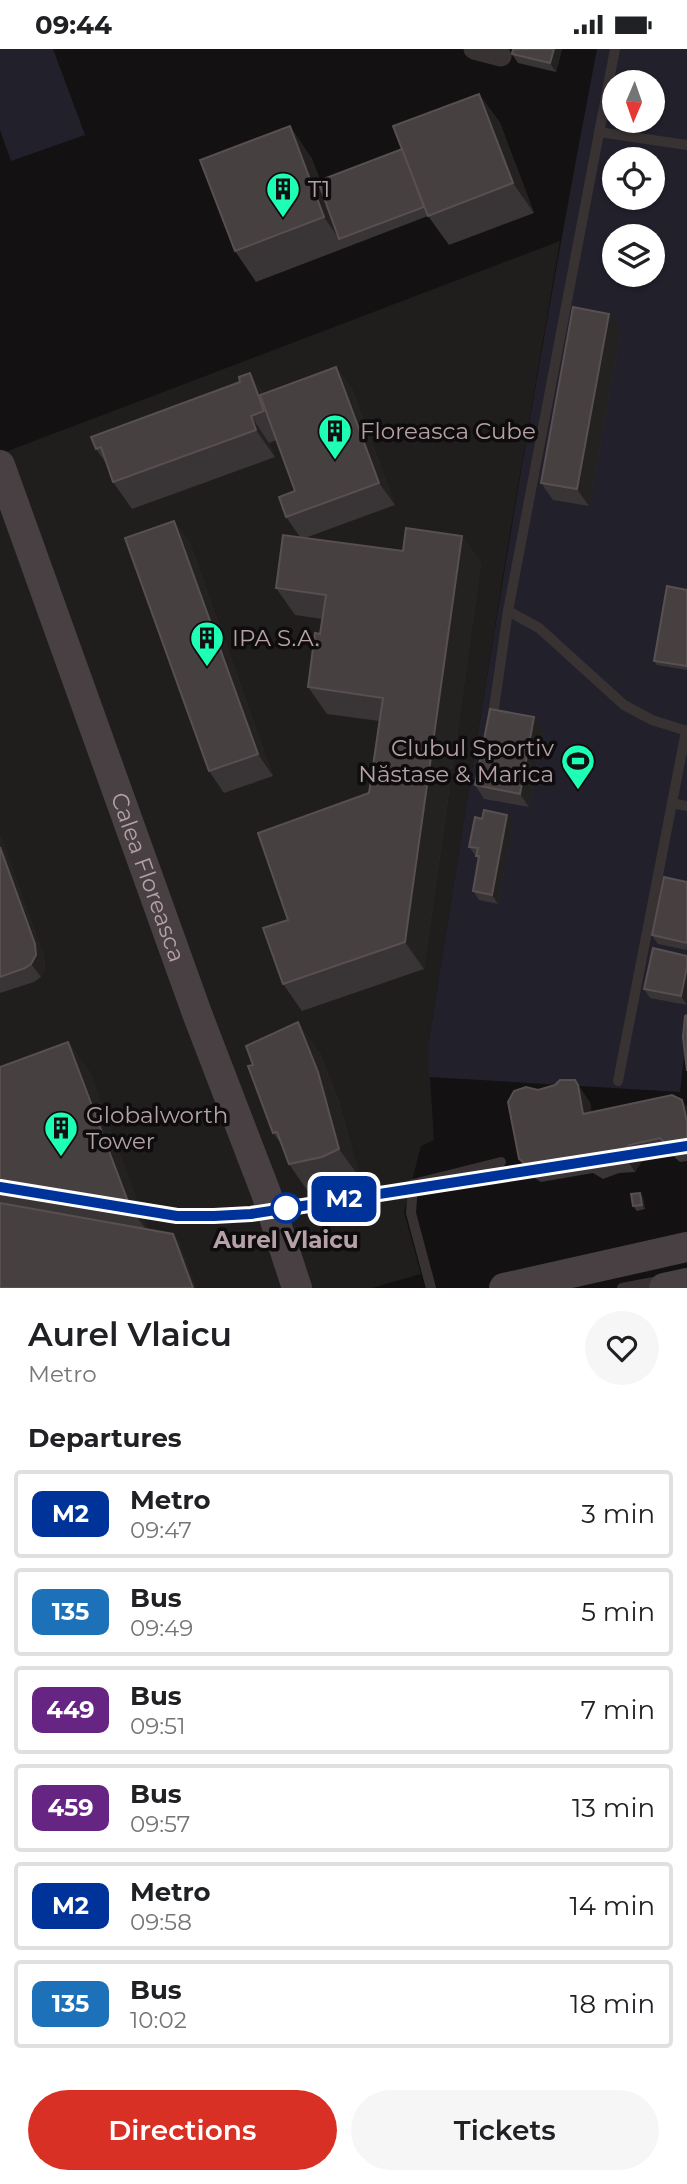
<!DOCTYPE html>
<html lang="en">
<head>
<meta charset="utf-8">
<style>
	:root { --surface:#fff; --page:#f6f6f6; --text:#202124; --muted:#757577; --line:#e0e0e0; --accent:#d93025 }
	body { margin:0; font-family:Montserrat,sans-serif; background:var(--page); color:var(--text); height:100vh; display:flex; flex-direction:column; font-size:26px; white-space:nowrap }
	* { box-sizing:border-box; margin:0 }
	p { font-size:23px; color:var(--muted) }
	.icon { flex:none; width:38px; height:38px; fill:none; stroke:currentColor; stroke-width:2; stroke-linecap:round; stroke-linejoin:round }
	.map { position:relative; height:1239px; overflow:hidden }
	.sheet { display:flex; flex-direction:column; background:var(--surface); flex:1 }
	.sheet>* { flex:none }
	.badge { padding:0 14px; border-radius:10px; font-size:24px; line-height:46px }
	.needle { width:46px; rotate:182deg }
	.tools { position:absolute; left:602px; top:21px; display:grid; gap:14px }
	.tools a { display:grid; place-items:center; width:63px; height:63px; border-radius:50%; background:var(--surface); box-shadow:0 2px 5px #0004; font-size:35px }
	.map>.badge { position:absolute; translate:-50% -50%; box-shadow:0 0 0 4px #fff }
	h2 { padding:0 28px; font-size:26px; line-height:63px }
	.round { display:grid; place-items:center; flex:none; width:74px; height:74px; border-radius:37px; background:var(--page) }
	.overview { display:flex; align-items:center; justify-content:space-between; height:119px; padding:0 28px }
	h1 { font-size:33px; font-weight:600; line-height:52px }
	.action { display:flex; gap:14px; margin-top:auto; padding:14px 28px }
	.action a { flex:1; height:80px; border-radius:42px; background:var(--accent); color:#fff; font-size:28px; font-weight:600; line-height:80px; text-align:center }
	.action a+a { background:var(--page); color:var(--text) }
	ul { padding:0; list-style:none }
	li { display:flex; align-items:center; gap:21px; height:88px; margin:0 14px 10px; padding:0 14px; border:4px solid var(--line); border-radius:7px }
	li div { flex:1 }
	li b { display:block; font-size:26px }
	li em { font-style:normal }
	li .badge { min-width:77px; font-weight:700; text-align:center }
	.status { display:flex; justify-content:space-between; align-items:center; height:49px; padding:0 35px; background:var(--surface); direction:ltr }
	.status svg { height:19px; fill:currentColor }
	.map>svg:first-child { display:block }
	.built { fill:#201d1d }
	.green { fill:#22202b; fill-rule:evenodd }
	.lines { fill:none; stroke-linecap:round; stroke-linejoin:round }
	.lane { stroke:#383233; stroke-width:10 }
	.street { stroke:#383233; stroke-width:21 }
	.secondary { stroke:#484042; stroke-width:30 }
	.wall { fill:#393435 }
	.shaded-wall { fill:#242121 }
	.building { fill:#474041; stroke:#584f51; stroke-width:2 }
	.line-casing { stroke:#fff; stroke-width:16 }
	.line { stroke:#039; stroke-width:10 }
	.stop-dot { fill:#fff; stroke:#039; stroke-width:3.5 }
	.labels { text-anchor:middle; stroke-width:7; stroke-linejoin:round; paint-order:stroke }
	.poi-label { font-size:23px; fill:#b5a1a7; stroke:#0e0c0c; text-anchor:start }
	.street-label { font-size:23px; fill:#b5a1a7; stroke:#0e0c0c }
	.stop-label { font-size:23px; font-weight:bold; fill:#b5a1a7; stroke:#0e0c0c }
</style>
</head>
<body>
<div class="status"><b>09:44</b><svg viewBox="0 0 49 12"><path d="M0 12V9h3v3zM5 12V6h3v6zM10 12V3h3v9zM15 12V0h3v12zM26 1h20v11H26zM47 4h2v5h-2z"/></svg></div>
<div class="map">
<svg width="687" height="1239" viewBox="0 0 687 1239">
	<rect width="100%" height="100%" fill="#131111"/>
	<path class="built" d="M560,192L507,502L428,997L434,1091L421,1097L404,1163L421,1225L372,1239H0V405Z"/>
	<g class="green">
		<path d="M0,0H53L85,86L11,112L0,81Z"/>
		<path d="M597,0H687V981L680,1043L429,1028L428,997C481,664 533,331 597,0ZM614,33H653V72H614ZM614,110H653V149H614ZM614,187H653V226H614Z"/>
	</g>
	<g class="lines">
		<g class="lane">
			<path d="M615,0L508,562L539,579L624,656L652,671L687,682"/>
			<path d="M599,83L687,96"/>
			<path d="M492,673L508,562"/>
			<path d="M672,754L687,757"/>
			<path d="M618,1032L686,682"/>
			<path d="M431,1239L411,1164L413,1135L501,1113"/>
			<path d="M622,1239L664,1231"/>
		</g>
		<path class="street" d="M474,0L501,7"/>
		<g class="secondary">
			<path id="s1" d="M0,416L198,967L266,1144L297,1239"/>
			<path d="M504,1239L687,1198"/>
			<path d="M664,1239L687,1234"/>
		</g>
	</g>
	<g class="wall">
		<path d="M562,0L556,23L518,14L512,5Z"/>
		<path d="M479,45L500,74L534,164L449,196L428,167L256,233L235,202L311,108L320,131L402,100Z"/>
		<path d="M621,281L589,457L553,451L541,434Z"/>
		<path d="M336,318L352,340L395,456L305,489L403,502L462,487L481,514L424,920L302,962L283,935L288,871L369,744L379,672L327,665L308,638L320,585L322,570L295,566L276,539L300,488L286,468L295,442L277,391L269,394L275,408L132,460L113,433L108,417L96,400L264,344Z"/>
		<path d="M174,472L190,494L273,727L224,744L209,722Z"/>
		<path d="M687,541V621L657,616L654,612Z"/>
		<path d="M543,681L529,758L484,750L475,736Z"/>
		<path d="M513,775L498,855L479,851L473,842L479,811L469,798Z"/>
		<path d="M0,786L44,908L45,919L41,928L34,933L0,944Z"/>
		<path d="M687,833V901L658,895L652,886Z"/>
		<path d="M653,899L687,956L650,949L644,940Z"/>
		<path d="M68,993L90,1024L148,1181L173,1185L179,1194L196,1239H0V1018Z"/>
		<path d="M319,1002L339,1053L360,1129L343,1138L309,1144L289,1115L282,1096L273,1084Z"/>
		<path d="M590,1053L591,1063L687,1058V1112L680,1113L672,1106L641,1113L635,1123L619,1124L603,1130L593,1124L541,1133L530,1126L519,1110Z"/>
		<path d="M643,1148L645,1160L637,1162L633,1157Z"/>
	</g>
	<g class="shaded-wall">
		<path d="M554,0H562L556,23L550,14Z"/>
		<path d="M479,45L500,74L534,164L513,134Z"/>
		<path d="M290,77L311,108L341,189L339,190L324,168Z"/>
		<path d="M609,265L621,281L589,457L577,440Z"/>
		<path d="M336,318L352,340L395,456L379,434Z"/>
		<path d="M250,324L269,351L282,389L264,362Z"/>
		<path d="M251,367L269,394L275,408L256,381Z"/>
		<path d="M174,472L190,494L273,727L258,705Z"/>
		<path d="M462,487L481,514L424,920L405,893Z"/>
		<path d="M534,668L543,681L529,758L520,745Z"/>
		<path d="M507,766L513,775L498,855L492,846Z"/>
		<path d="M0,786L44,908L45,919L41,928L31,915L0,798Z"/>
		<path d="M687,918V956L681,947Z"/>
		<path d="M298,973L319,1002L339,1053L360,1129L339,1100Z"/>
		<path d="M68,993L90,1024L152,1189L130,1158Z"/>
		<path d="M575,1031L590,1053L594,1081L583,1065Z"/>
		<path d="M682,1051L687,1058V1073Z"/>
		<path d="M629,1096L641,1113L635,1123L624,1106Z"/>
		<path d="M640,1144L643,1148L645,1160L642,1156Z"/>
		<path d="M173,1185L179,1194L196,1239H193Z"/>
	</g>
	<g class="building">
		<path d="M513,0H554L550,14L512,5Z"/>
		<path d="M479,45L513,134L428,167L393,77Z"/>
		<path d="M290,77L324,168L235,202L200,111Z"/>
		<path d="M402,100L424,158L339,190L318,132Z"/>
		<path d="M573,258L609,265L577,440L541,434Z"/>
		<path d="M336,318L379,434L286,468L279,448L295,442L260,346Z"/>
		<path d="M250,324L264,362L251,367L256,381L113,433L101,398L96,400L91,388L240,333L239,328Z"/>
		<path d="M174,472L258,705L209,722L125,489Z"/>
		<path d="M406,479L462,487L405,893L283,935L263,879L288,871L258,784L369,744L383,649L308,638L315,584L320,585L326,546L276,539L283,486L403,502Z"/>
		<path d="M667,537L687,541V617L654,612Z"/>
		<path d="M490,660L534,668L520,745L475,736Z"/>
		<path d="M484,761L507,766L492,846L473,842L479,807H476L478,799L469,798L475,768L482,770Z"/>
		<path d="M0,798L35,895L36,906L31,915L25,919L0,928Z"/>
		<path d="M664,828L687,833V894L652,886Z"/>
		<path d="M653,899L687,907V918L681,947L644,940Z"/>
		<path d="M687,966V1022L683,988L685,967Z"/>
		<path d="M298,973L318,1023L339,1100L322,1108L289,1115L277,1083L273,1084L248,1017L253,1016L246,997Z"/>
		<path d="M68,993L130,1158L0,1135V1018Z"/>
		<path d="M560,1031H575L578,1036L583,1065L672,1046L682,1051L687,1073V1088L684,1094L668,1097L660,1089L629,1096L624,1106L608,1108L591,1113L581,1107L529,1117L519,1110L508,1053L514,1042L526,1038L538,1041L555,1036Z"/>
		<path d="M640,1144L642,1156L633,1157L631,1145Z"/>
		<path d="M0,1154L173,1185L193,1239H0Z"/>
	</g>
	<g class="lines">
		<g class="line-casing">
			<path id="line" d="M0,1138L177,1167H214L251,1165L687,1097"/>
		</g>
		<use href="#line" class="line"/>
	</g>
	<defs>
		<g id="building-pin" transform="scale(1.75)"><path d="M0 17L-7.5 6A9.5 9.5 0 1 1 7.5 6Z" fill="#1dffb5" stroke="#0e0c0c"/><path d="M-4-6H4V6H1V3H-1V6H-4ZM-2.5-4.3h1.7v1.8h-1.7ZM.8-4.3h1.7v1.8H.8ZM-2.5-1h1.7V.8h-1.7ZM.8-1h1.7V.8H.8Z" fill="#111"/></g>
		<g id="stadium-pin" transform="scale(1.75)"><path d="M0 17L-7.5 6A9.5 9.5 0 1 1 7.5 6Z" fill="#1dffb5" stroke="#0e0c0c"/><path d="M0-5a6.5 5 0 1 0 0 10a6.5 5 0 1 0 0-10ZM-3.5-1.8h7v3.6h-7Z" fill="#111"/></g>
	</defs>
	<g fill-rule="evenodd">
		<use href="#building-pin" x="283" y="140"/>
		<use href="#building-pin" x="335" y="382"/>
		<use href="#building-pin" x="207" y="589"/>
		<use href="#stadium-pin" x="578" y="712"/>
		<use href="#building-pin" x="61" y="1079"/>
	</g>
	<circle class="stop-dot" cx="286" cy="1159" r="14"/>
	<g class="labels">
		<g class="poi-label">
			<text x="308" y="148">T1</text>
			<text x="360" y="390">Floreasca Cube</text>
			<text x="232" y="597">IPA S.A.</text>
			<text x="554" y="707" text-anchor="end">Clubul Sportiv<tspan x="554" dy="26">Năstase &amp; Marica</tspan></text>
			<text x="86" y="1074">Globalworth<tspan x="86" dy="26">Tower</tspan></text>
		</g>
		<g class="street-label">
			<text dy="8" stroke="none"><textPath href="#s1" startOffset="438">Calea Floreasca</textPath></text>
		</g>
		<g class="stop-label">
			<text x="286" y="1199">Aurel Vlaicu</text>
		</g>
	</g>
</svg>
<div class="tools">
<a><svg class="needle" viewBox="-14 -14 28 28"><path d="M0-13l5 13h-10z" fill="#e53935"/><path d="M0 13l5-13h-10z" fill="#757577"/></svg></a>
<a><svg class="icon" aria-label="locate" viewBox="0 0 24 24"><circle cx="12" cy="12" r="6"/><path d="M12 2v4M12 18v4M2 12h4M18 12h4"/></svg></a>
<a><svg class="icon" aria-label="layers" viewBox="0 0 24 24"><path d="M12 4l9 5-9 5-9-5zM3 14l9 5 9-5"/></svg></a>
</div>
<b class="badge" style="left:344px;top:1150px;background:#039;color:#fff">M2</b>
</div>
<section class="sheet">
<div class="overview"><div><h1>Aurel Vlaicu</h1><p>Metro</p></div><a class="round"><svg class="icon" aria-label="heart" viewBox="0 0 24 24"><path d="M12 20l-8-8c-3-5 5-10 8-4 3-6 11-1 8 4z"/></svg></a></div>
<h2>Departures</h2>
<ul>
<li><span class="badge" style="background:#039;color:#fff">M2</span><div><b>Metro</b><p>09:47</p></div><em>3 min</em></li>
<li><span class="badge" style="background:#1d71b8;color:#fff">135</span><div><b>Bus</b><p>09:49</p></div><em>5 min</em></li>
<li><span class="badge" style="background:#662483;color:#fff">449</span><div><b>Bus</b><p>09:51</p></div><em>7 min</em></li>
<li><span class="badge" style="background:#662483;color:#fff">459</span><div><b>Bus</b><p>09:57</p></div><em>13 min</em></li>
<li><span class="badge" style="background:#039;color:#fff">M2</span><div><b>Metro</b><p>09:58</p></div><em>14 min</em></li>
<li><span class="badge" style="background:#1d71b8;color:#fff">135</span><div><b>Bus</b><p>10:02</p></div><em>18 min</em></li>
</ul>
<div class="action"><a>Directions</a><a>Tickets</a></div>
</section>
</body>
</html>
